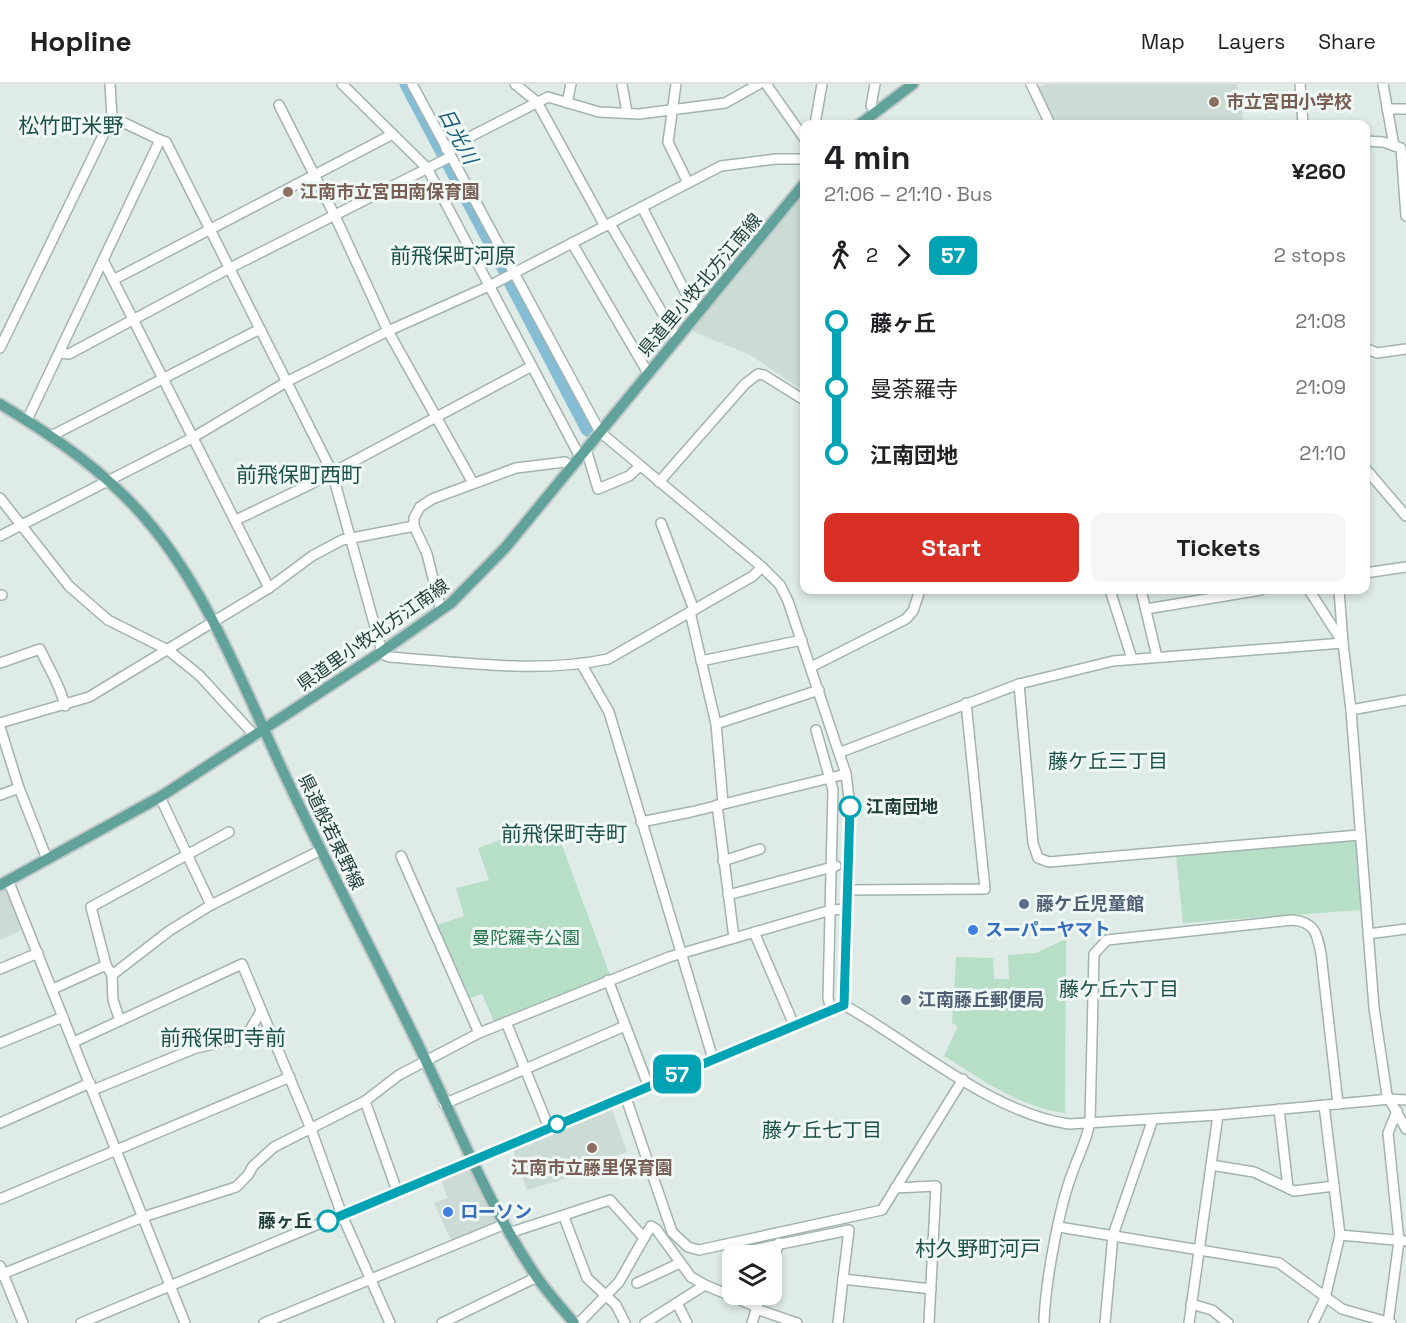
<!DOCTYPE html>
<html lang="en">
<head>
<meta charset="utf-8">
<style>
	:root { --surface:#fff; --page:#f6f6f6; --text:#202124; --muted:#757577; --line:#e0e0e0; --accent:#d93025 }
	body { margin:0; font-family:"Space Grotesk","Noto Sans JP",sans-serif; background:var(--page); color:var(--text); height:100vh; display:flex; flex-direction:column; font-size:22px; white-space:nowrap }
	* { box-sizing:border-box; margin:0 }
	p { font-size:20px; color:var(--muted) }
	.icon { flex:none; width:33px; height:33px; fill:none; stroke:currentColor; stroke-width:2; stroke-linecap:round; stroke-linejoin:round }
	.map { position:relative; flex:1; overflow:hidden }
	.panel { position:absolute; left:800px; top:36px; width:570px; height:474px; display:flex; flex-direction:column; background:var(--surface); border-radius:12px; box-shadow:0 3px 9px #0003 }
	.panel>* { flex:none }
	.badge { padding:0 12px; border-radius:9px; font-size:21px; line-height:39px }
	.buttons { position:absolute; left:722px; top:1161px; display:grid; gap:12px }
	.buttons a { display:grid; place-items:center; width:60px; height:60px; border-radius:12px; background:var(--surface); box-shadow:0 3px 9px #0003; font-size:30px }
	.map>.badge { position:absolute; translate:-50% -50%; box-shadow:0 0 0 3px #fff }
	.legs { display:flex; align-items:center; gap:9px; height:66px; padding:0 24px; font-size:20px }
	.legs p { margin-inline-start:auto }
	.summary { display:flex; align-items:center; justify-content:space-between; height:102px; padding:0 24px }
	h1 { font-size:33px; font-weight:600; line-height:45px }
	.button { display:flex; gap:12px; margin-top:auto; padding:12px 24px }
	.button a { flex:1; height:69px; border-radius:12px; background:var(--accent); color:#fff; font-size:24px; font-weight:600; line-height:69px; text-align:center }
	.button a+a { background:var(--page); color:var(--text) }
	ul { padding:0 24px; list-style:none }
	li { display:flex; align-items:center; gap:21px; height:66px; font-size:22px }
	li i { display:grid; place-items:center; width:9px; height:100%; margin:0 8px; background:currentColor }
	li i::after { content:''; width:15px; height:15px; margin:-8px; border:4px solid; border-radius:50%; background:var(--surface) }
	li p { margin-inline-start:auto }
	li:first-child i { background:linear-gradient(#0000 50%,currentColor 0) }
	li:last-child i { background:linear-gradient(currentColor 50%,#0000 0) }
	header { display:flex; align-items:center; gap:36px; box-sizing:border-box; height:84px; padding:0 30px; background:var(--surface); border-bottom:2px solid var(--line) }
	header strong { font-size:28px }
	nav { display:flex; gap:33px; margin-inline-start:auto; font-size:21px }
	.map>svg:first-child { display:block }
	.built { fill:#cddbd6 }
	.green { fill:#b7dec6 }
	.lines { fill:none; stroke-linecap:round; stroke-linejoin:round }
	.river { stroke:#84bdd4; stroke-width:15 }
	.minor-casing { stroke:#a2b3af; stroke-width:12 }
	.major-casing { stroke:#c0c8c7; stroke-width:14 }
	.minor { stroke:#fff; stroke-width:9 }
	.major { stroke:#61a39a; stroke-width:10 }
	.line-1-casing { stroke:#fff; stroke-width:14 }
	.line-1 { stroke:#00a3b4; stroke-width:9 }
	.education-dot { fill:#8d6e63; stroke:#f0f8f5; stroke-width:2 }
	.stop-1-dot { fill:#fff; stroke:#00a3b4; stroke-width:3 }
	.service-dot { fill:#5c6f8a; stroke:#f0f8f5; stroke-width:2 }
	.shop-dot { fill:#3f7fe0; stroke:#f0f8f5; stroke-width:2 }
	.labels { text-anchor:middle; stroke-width:6; stroke-linejoin:round; paint-order:stroke }
	.education-label { font-size:18px; font-weight:bold; fill:#785e54; stroke:#f0f8f5; text-anchor:start }
	.street-label { font-size:18px; fill:#1f3c38; stroke:#f0f8f5 }
	.stop-label { font-size:18px; font-weight:bold; fill:#1f3c38; stroke:#f0f8f5; text-anchor:start }
	.service-label { font-size:18px; font-weight:bold; fill:#4e5e75; stroke:#f0f8f5; text-anchor:start }
	.shop-label { font-size:18px; font-weight:bold; fill:#366cbe; stroke:#f0f8f5; text-anchor:start }
	.park-label { font-size:18px; fill:#28754f; stroke:#f0f8f5 }
	.water-label { font-size:20px; font-style:italic; fill:#175d7a; stroke:#f0f8f5 }
	.neighbourhood-label { font-size:20px; fill:#1b4f49; stroke:#f0f8f5 }
	.quarter-label { font-size:21px; fill:#1b4f49; stroke:#f0f8f5 }
</style>
</head>
<body>
<header>
<strong>Hopline</strong>
<nav><a>Map</a><a>Layers</a><a>Share</a></nav>
</header>
<div class="map">
<svg width="1406" height="1239" viewBox="0 0 1406 1239">
	<rect width="100%" height="100%" fill="#dfebe7"/>
	<g class="built">
		<path d="M1047,0H1237L1244,40H1053L1036,4Z"/>
		<path d="M804,108V307L750,271L692,247Z"/>
		<path d="M7,802L24,845L0,856V805Z"/>
		<path d="M611,1023L627,1068L608,1074L609,1082L527,1106L513,1066Z"/>
		<path d="M469,1082L501,1138L452,1158L434,1119L448,1114L440,1094Z"/>
	</g>
	<g class="green">
		<path d="M553,737L610,891L525,924L495,940L482,910L465,916L429,844L464,832L456,804L489,796L478,764Z"/>
		<path d="M1358,754L1361,826L1183,839L1176,771Z"/>
		<path d="M1066,855L1065,1029C1019,1023 983,996 944,972L958,942L952,939L956,873L993,874L994,895H1009L1008,871L1036,869Z"/>
	</g>
	<g class="lines">
		<g class="river">
			<path d="M407,0L506,187"/>
			<path d="M510,196L588,345"/>
		</g>
		<g class="minor-casing">
			<g id="minor">
				<path d="M342,0L427,84L580,373"/>
				<path d="M412,0L600,348L762,483L780,501L788,517L846,690L850,723L844,921"/>
				<path d="M515,0L537,18L605,142"/>
				<path d="M622,0L627,29"/>
				<path d="M676,0L668,58L688,99"/>
				<path d="M766,0L804,54"/>
				<path d="M875,0L871,22L876,27"/>
				<path d="M1031,0L1050,40"/>
				<path d="M1300,0L1303,40"/>
				<path d="M1383,0L1394,62"/>
				<path d="M567,19L571,0"/>
				<path d="M279,21L335,132L388,247L473,399"/>
				<path d="M1387,25H1406"/>
				<path d="M112,33L160,56"/>
				<path d="M815,40L822,0"/>
				<path d="M1365,57L1383,58L1398,63"/>
				<path d="M1401,64L1406,132"/>
				<path d="M446,65L548,13L599,28L639,30L725,19L759,0"/>
				<path d="M642,123L697,231"/>
				<path d="M610,140L677,254"/>
				<path d="M572,159L648,289"/>
				<path d="M103,176L269,504"/>
				<path d="M113,196L393,50"/>
				<path d="M0,264L112,33L110,0"/>
				<path d="M1365,264L1377,269L1406,265"/>
				<path d="M61,269L69,270L228,185L450,73"/>
				<path d="M27,336L160,56L166,58L332,388L382,568"/>
				<path d="M51,352L260,245"/>
				<path d="M586,365L598,405L629,392L640,382"/>
				<path d="M1365,384L1406,432"/>
				<path d="M659,398L745,300L758,290L764,291L804,316"/>
				<path d="M0,414L69,502L108,536L168,566L199,591L255,652"/>
				<path d="M236,436L311,400L532,282"/>
				<path d="M661,439L694,526"/>
				<path d="M414,442L427,470L441,527"/>
				<path d="M0,452L192,354L288,297L388,247L489,202L721,82L776,75H804"/>
				<path d="M1365,489L1406,483"/>
				<path d="M1110,506L1132,575"/>
				<path d="M1141,506L1157,573"/>
				<path d="M1309,506L1343,559L1351,626L1374,924L1387,1011L1406,1045"/>
				<path d="M0,511H2"/>
				<path d="M1146,525L1261,506"/>
				<path d="M690,528L716,640L723,719"/>
				<path d="M380,569L389,573C461,578 537,590 608,575L753,492L762,483"/>
				<path d="M701,577L802,556"/>
				<path d="M0,579L40,565C49,585 60,600 65,622"/>
				<path d="M582,581L609,628L713,975"/>
				<path d="M811,583L906,535L913,527L920,506"/>
				<path d="M1019,600L1033,759L1038,774L1049,778L1359,751"/>
				<path d="M1351,626L1406,616"/>
				<path d="M0,639L89,613L269,504L312,472L342,456L414,442V434L420,423L432,415L516,384L565,378L572,383"/>
				<path d="M716,640L819,606"/>
				<path d="M0,643L19,704L47,775"/>
				<path d="M816,646L833,706L828,914L831,926"/>
				<path d="M841,668L1019,600L1113,577L1343,559L1339,506"/>
				<path d="M0,711L19,704"/>
				<path d="M717,721L734,854"/>
				<path d="M641,738L691,728L846,690"/>
				<path d="M401,772L479,949"/>
				<path d="M723,777L760,765"/>
				<path d="M8,796L185,1239"/>
				<path d="M847,806L985,805L966,619"/>
				<path d="M728,811L836,782"/>
				<path d="M211,821L321,766"/>
				<path d="M754,848L794,941"/>
				<path d="M1368,850L1406,845"/>
				<path d="M106,881L91,823L229,748"/>
				<path d="M0,885L38,869"/>
				<path d="M112,891L113,916L120,937"/>
				<path d="M608,896L648,1001"/>
				<path d="M53,905L106,881L112,891L169,847L211,821L160,713"/>
				<path d="M844,921C912,959 991,1029 1069,1040L1218,1031L1390,1015L1406,1016"/>
				<path d="M506,938L549,1044"/>
				<path d="M74,958L242,880L311,1045L342,1131L390,1239"/>
				<path d="M0,959L63,933"/>
				<path d="M93,1006L196,964L237,955L250,946L261,927"/>
				<path d="M625,1011L672,1148L688,1163L699,1166L882,1126L963,995"/>
				<path d="M365,1017L397,1107"/>
				<path d="M444,1020L625,942"/>
				<path d="M1279,1025L1288,1104"/>
				<path d="M0,1039L90,999"/>
				<path d="M1211,1081L1254,1088L1294,1107L1334,1102"/>
				<path d="M895,1104L936,1102L929,1239"/>
				<path d="M0,1115L290,993"/>
				<path d="M564,1133L587,1194L616,1221L625,1239"/>
				<path d="M1059,1143L1279,1179L1342,1225L1391,1239"/>
				<path d="M509,1149L610,1116L644,1154L619,1198L579,1239"/>
				<path d="M1340,1151L1406,1157"/>
				<path d="M644,1154L651,1142L656,1145L691,1193L705,1201"/>
				<path d="M746,1172L747,1167L849,1146L843,1195"/>
				<path d="M0,1182L23,1239"/>
				<path d="M771,1182L779,1159"/>
				<path d="M0,1191L143,1133L236,1103L248,1091L253,1082L274,1063L365,1017L399,991L479,949L669,873L831,826L846,825"/>
				<path d="M637,1199L680,1179"/>
				<path d="M677,1219L687,1239"/>
				<path d="M1191,1220L1212,1226L1228,1239"/>
				<path d="M759,1226L797,1239"/>
				<path d="M81,1239L844,921"/>
				<path d="M264,1239L505,1140"/>
				<path d="M442,1239L537,1193"/>
				<path d="M645,1239L705,1201L757,1223"/>
				<path d="M752,1239L761,1210"/>
				<path d="M838,1239L843,1195L931,1205"/>
				<path d="M1044,1239C1045,1200 1059,1123 1073,1087C1079,1070 1087,1056 1090,1038L1094,870L1107,856L1292,836C1315,838 1317,849 1321,870L1338,1020"/>
				<path d="M1105,1239L1113,1151L1153,1035"/>
				<path d="M1189,1239L1218,1031"/>
				<path d="M1313,1239L1325,1214L1340,1151L1324,1021"/>
				<path d="M1388,1239L1399,1157L1388,1049L1397,1027"/>
			</g>
		</g>
		<g class="major-casing">
			<g id="major">
				<path d="M860,40L913,0"/>
				<path d="M0,320C55,353 109,390 150,440C207,508 244,603 281,683C327,782 378,877 425,975C460,1048 490,1124 536,1192C547,1208 561,1223 574,1239"/>
				<path d="M0,801L160,713L380,569L451,519L505,464L804,100"/>
			</g>
		</g>
		<use href="#minor" class="minor"/>
		<use href="#major" class="major"/>
	</g>
	<g class="lines">
		<g class="line-1-casing">
			<path id="line-1" d="M328,1137L844,921L850,723"/>
		</g>
		<use href="#line-1" class="line-1"/>
	</g>
	<g class="education-dot">
		<circle cx="1214" cy="18" r="6"/>
		<circle cx="288" cy="108" r="6"/>
		<circle cx="592" cy="1064" r="6"/>
	</g>
	<g class="stop-1-dot">
		<circle cx="850" cy="723" r="10"/>
		<circle cx="557" cy="1040" r="8"/>
		<circle cx="328" cy="1137" r="10"/>
	</g>
	<g class="service-dot">
		<circle cx="1024" cy="820" r="6"/>
		<circle cx="906" cy="916" r="6"/>
	</g>
	<g class="shop-dot">
		<circle cx="973" cy="846" r="6"/>
		<circle cx="448" cy="1128" r="6"/>
	</g>
	<g class="labels">
		<g class="education-label">
			<text x="1226" y="24">市立宮田小学校</text>
			<text x="300" y="114">江南市立宮田南保育園</text>
			<text x="592" y="1090" text-anchor="middle">江南市立藤里保育園</text>
		</g>
		<g class="street-label">
			<text transform="translate(700 201) rotate(-50)" y="6">県道里小牧北方江南線</text>
			<text transform="translate(373 551) rotate(-35)" y="6">県道里小牧北方江南線</text>
			<text transform="translate(331 748) rotate(64)" y="6">県道般若東野線</text>
		</g>
		<g class="stop-label">
			<text x="866" y="729">江南団地</text>
			<text x="312" y="1143" text-anchor="end">藤ヶ丘</text>
		</g>
		<g class="service-label">
			<text x="1036" y="826">藤ケ丘児童館</text>
			<text x="918" y="922">江南藤丘郵便局</text>
		</g>
		<g class="shop-label">
			<text x="985" y="852">スーパーヤマト</text>
			<text x="460" y="1134">ローソン</text>
		</g>
		<g class="park-label">
			<text x="526" y="860">曼陀羅寺公園</text>
		</g>
		<g class="water-label">
			<text transform="translate(458 52) rotate(62)" y="7">日光川</text>
		</g>
		<g class="neighbourhood-label">
			<text x="1108" y="684">藤ケ丘三丁目</text>
			<text x="1119" y="912">藤ケ丘六丁目</text>
			<text x="822" y="1053">藤ケ丘七丁目</text>
		</g>
		<g class="quarter-label">
			<text x="71" y="49">松竹町米野</text>
			<text x="453" y="179">前飛保町河原</text>
			<text x="299" y="398">前飛保町西町</text>
			<text x="564" y="757">前飛保町寺町</text>
			<text x="223" y="961">前飛保町寺前</text>
			<text x="978" y="1172">村久野町河戸</text>
		</g>
	</g>
</svg>
<div class="buttons">
<a><svg class="icon" aria-label="layers" viewBox="0 0 24 24"><path d="M12 4l9 5-9 5-9-5zM3 14l9 5 9-5"/></svg></a>
</div>
<b class="badge" style="left:677px;top:990px;background:#00a3b4;color:#fff">57</b>
<section class="panel">
<div class="summary"><div><h1>4 min</h1><p>21:06 – 21:10 · Bus</p></div><b>¥260</b></div>
<div class="legs"><svg class="icon" aria-label="walk" viewBox="0 0 24 24"><circle cx="13" cy="4" r="2"/><path d="M13 8l-2 6 4 7M11 14l-3 7M7 12l3-4h3l4 4"/></svg>2<svg class="icon" aria-label="forward" viewBox="0 0 24 24"><path d="M9 5l7 7-7 7"/></svg><b class="badge" style="background:#00a3b4;color:#fff">57</b><p>2 stops</p></div>
<ul>
<li><i style="color:#00a3b4"></i><b>藤ヶ丘</b><p>21:08</p></li>
<li><i style="color:#00a3b4"></i><span>曼荼羅寺</span><p>21:09</p></li>
<li><i style="color:#00a3b4"></i><b>江南団地</b><p>21:10</p></li>
</ul>
<div class="button"><a>Start</a><a>Tickets</a></div>
</section>
</div>
</body>
</html>
